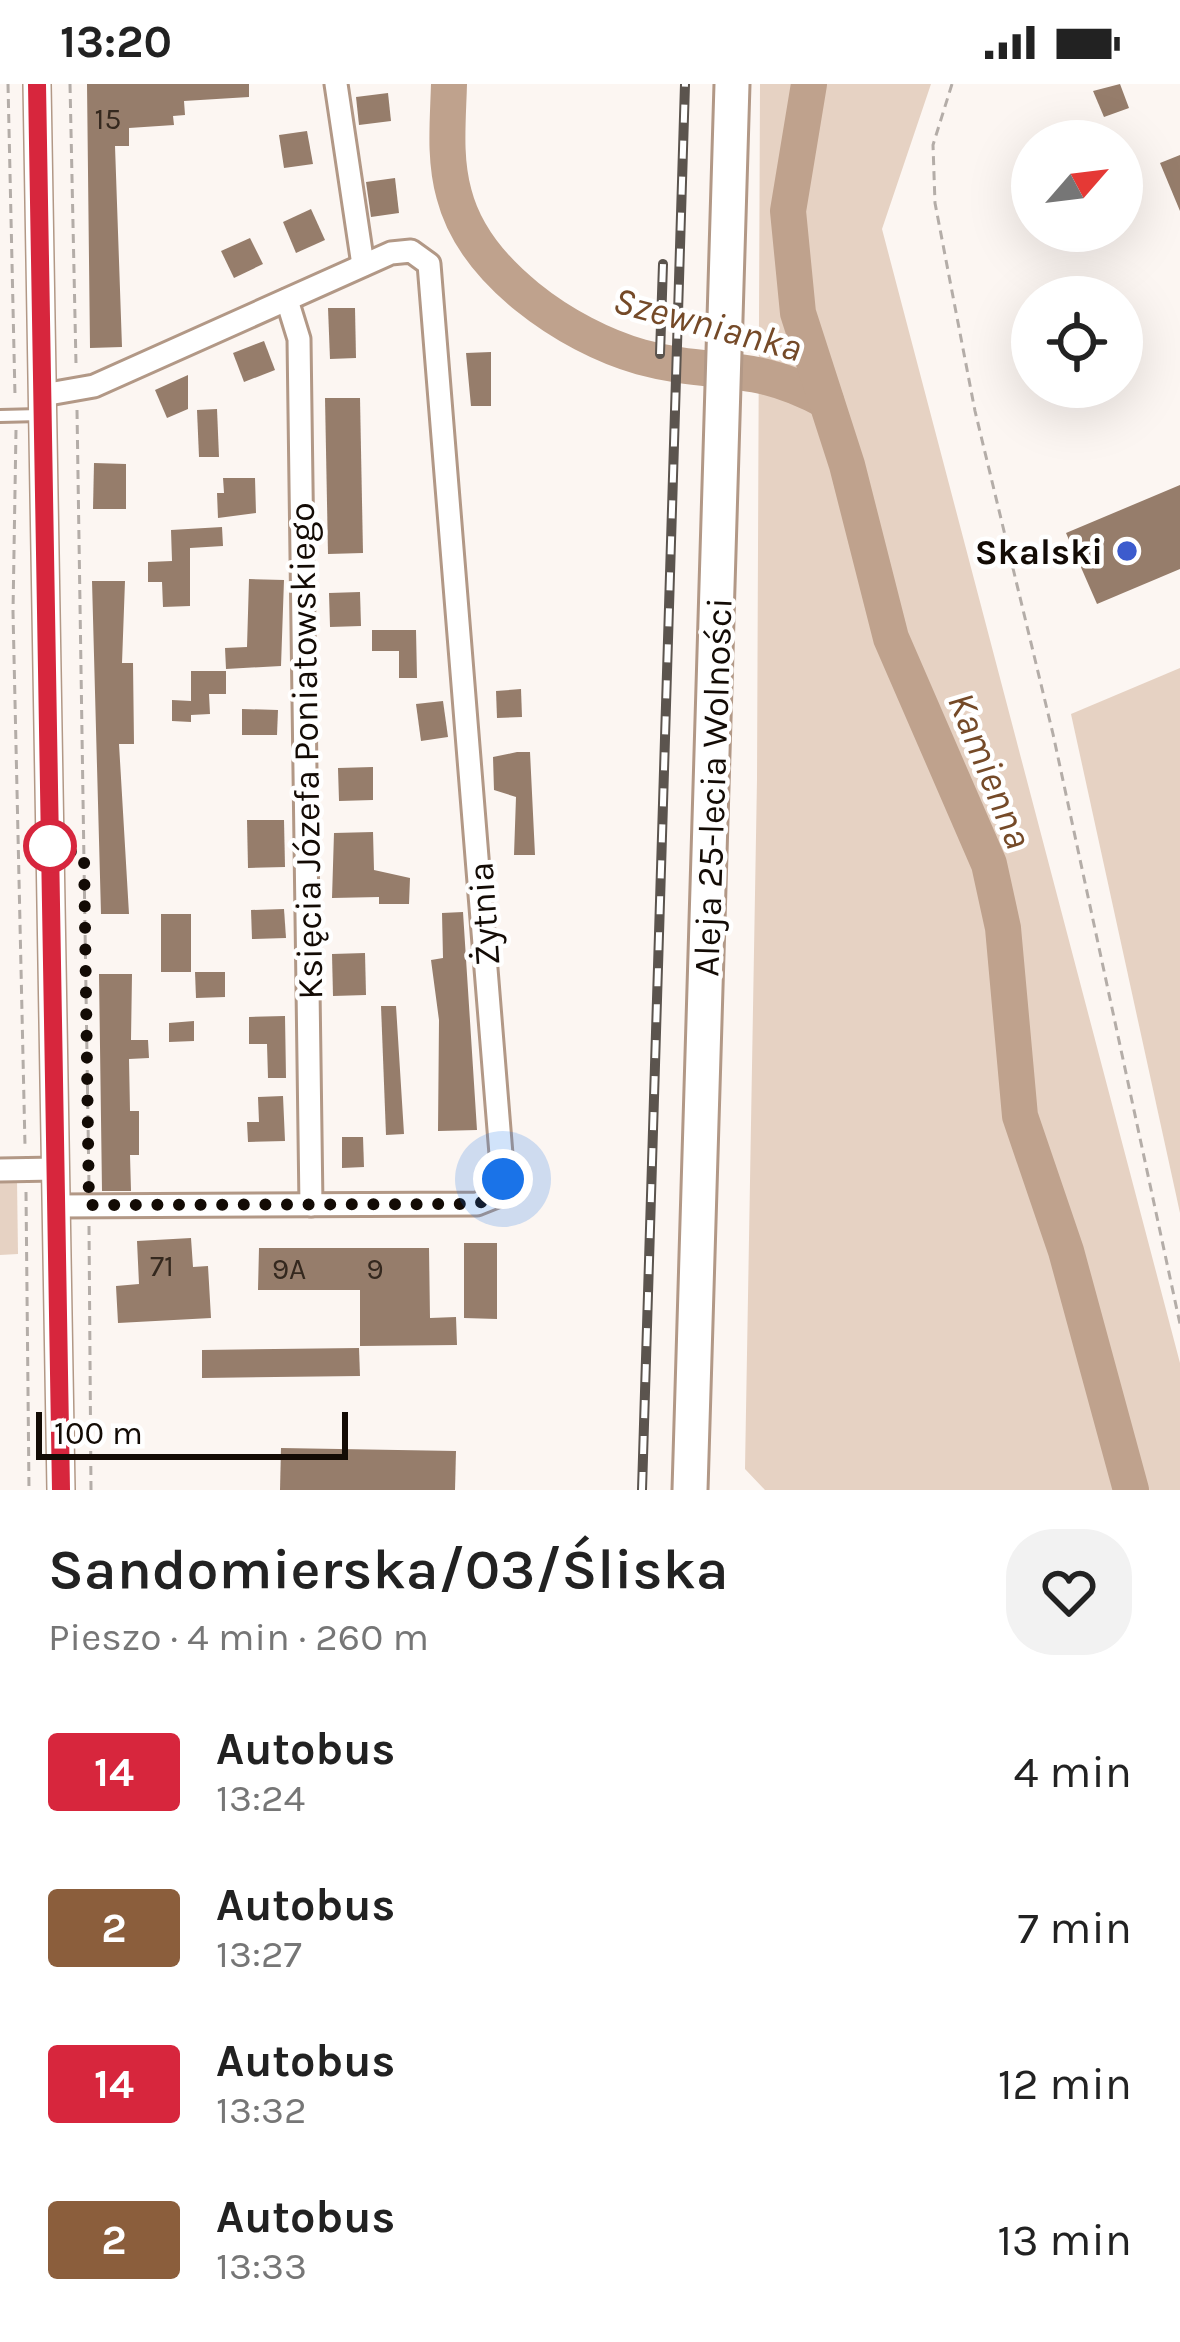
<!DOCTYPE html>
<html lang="pl">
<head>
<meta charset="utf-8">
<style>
	:root { --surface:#fff; --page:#f2f2f2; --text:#222; --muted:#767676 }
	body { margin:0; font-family:Karla,sans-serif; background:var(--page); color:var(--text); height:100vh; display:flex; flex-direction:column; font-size:45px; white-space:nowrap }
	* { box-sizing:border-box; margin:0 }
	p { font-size:39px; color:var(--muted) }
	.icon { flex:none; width:66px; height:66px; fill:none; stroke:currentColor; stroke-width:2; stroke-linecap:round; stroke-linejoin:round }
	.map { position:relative; height:1406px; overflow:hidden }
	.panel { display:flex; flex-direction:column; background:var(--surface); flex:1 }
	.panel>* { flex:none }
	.badge { padding:0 24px; border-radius:9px; font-size:42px; line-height:78px }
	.needle { width:78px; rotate:62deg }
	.fabs { position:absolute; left:1011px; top:36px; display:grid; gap:24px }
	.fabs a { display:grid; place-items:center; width:132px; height:132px; border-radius:50%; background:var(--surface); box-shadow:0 12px 48px #0002; font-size:60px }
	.scale { position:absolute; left:36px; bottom:30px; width:312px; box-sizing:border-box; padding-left:12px; border:6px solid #130b05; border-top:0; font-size:33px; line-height:42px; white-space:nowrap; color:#130b05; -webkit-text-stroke:9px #fff; paint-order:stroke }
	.you { position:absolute; width:60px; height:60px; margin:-30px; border:9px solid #fff; border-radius:50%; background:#1a73e8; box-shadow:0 0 0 18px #1a73e833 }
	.map>.badge { position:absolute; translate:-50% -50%; box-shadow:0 0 0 6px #fff }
	.round { display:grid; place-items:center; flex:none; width:126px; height:126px; border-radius:48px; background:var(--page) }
	.headline { display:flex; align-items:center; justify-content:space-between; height:204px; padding:0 48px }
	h1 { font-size:57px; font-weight:600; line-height:90px }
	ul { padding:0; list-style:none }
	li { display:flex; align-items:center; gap:36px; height:156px; padding:0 48px }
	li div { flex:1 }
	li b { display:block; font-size:45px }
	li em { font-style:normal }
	li .badge { min-width:132px; font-weight:700; text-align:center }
	.status { display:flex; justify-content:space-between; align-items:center; height:84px; padding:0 60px; background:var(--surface); direction:ltr }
	.status svg { height:33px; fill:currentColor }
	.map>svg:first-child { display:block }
	.green { fill:#e6d2c3 }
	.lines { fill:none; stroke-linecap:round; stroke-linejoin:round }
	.river { stroke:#bfa28d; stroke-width:36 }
	.building { fill:#967d6b }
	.service-casing { stroke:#b29886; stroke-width:16 }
	.minor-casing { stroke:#b29886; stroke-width:27 }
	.tertiary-casing { stroke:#b29886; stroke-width:30 }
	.primary-casing { stroke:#b29886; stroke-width:39 }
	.path { stroke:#b4ada8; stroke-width:3; stroke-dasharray:9 6; stroke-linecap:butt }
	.service { stroke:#fff; stroke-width:10 }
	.minor { stroke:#fff; stroke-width:21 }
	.tertiary { stroke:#fff; stroke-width:24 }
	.primary { stroke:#fff; stroke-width:33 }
	.rail-casing { stroke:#5b544e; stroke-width:10 }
	.rail { stroke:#fff; stroke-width:6; stroke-dasharray:18; stroke-linecap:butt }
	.line-casing { stroke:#fff; stroke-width:27 }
	.line { stroke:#d7263d; stroke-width:18 }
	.walk { stroke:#130b05; stroke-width:12; stroke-dasharray:0 21.6 }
	.poi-dot { fill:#3c5bcd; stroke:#fff; stroke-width:4.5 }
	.stop-dot { fill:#fff; stroke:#d7263d; stroke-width:6 }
	.labels { text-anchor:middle; stroke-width:9; stroke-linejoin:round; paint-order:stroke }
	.number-label { font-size:30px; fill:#34281e }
	.poi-label { font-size:36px; font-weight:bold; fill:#130b05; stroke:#fff; text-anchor:end }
	.street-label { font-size:36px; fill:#130b05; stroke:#fff }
	.water-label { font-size:39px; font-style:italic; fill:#754a28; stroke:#fff }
</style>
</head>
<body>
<div class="status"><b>13:20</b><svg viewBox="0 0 49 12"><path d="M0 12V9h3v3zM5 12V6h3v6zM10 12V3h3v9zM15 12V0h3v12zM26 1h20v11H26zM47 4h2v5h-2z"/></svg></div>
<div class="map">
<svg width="1180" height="1406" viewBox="0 0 1180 1406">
	<rect width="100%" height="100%" fill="#fcf6f2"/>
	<g class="green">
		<path d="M760,0H931L882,145L1180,1279V1406H765L745,1385L757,695Z"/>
		<path d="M1180,584V1129L1071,630Z"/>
		<path d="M17,1096L18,1170L0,1171V1097Z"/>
	</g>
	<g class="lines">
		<g class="river">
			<path d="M449,0C448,37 444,74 454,110C474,188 567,252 641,273C714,293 751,276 826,317"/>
			<path d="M809,0L788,127L798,229L847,381L891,554L989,780L1003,844L1020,1032L1066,1167L1131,1406"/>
		</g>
	</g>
	<g class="building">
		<path d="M87,0H249V13L184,17L185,31L173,32L174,41L129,44V62H115L122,263L90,264Z"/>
		<path d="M1120,0L1129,24L1104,33L1093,7Z"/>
		<path d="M388,9L391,37L359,41L356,13Z"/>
		<path d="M307,47L313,80L284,84L279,51Z"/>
		<path d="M1180,71V127L1160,79Z"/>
		<path d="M395,94L399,129L371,133L366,98Z"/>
		<path d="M311,125L325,156L296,169L283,138Z"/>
		<path d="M250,154L263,180L234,194L221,167Z"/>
		<path d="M328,224H355L356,274L330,275Z"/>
		<path d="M264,257L275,286L244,298L233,269Z"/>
		<path d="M491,268V322H471L466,269Z"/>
		<path d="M188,291V325L167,334L155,306Z"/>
		<path d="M325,314H360L363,469L328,470Z"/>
		<path d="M217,325L219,373H199L197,326Z"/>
		<path d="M94,379L126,380V425H93Z"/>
		<path d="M223,394H255L256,429L218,434L217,409H224Z"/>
		<path d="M1180,401V485L1097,520L1066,449Z"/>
		<path d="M222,443L223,462L190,464V522L163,523L162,498H148V478L172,477L171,446Z"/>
		<path d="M249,495L284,496L281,582L226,585L225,564L247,563Z"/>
		<path d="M92,497H125L122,579H133L134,660H119L129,830H101Z"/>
		<path d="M360,508L361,542L330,543L329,509Z"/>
		<path d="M372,546H416L417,594H399V567H372Z"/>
		<path d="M191,587H226V610H209L210,630L191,631V626V638L172,637V616L191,617Z"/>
		<path d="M521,605L522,633L497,634L496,607Z"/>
		<path d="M443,617L448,653L421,657L416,620Z"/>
		<path d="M242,625L278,626L277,651H242Z"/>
		<path d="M517,668H530L535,771H514L516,713L494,706L493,673Z"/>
		<path d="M373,683V716L339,717L338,684Z"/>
		<path d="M247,736H284L285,783L248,784Z"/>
		<path d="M373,748L374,786L410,794L409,820H379V813L332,814L334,749Z"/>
		<path d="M284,825L286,854L252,855L251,826Z"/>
		<path d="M463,828L477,1046L438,1047L439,936L431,876L443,874L442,829Z"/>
		<rect x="161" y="830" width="30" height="58"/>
		<path d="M365,869L366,911L333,912L332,870Z"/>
		<path d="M195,888H225V913L196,914Z"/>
		<path d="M99,890H132L131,956H148L149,974L129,975L130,1027H139V1071H130L131,1107H102Z"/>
		<path d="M381,922H396L404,1050L386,1051Z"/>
		<path d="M285,932L286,994H268L267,960H249V933Z"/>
		<path d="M194,937V957L169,958V939Z"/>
		<path d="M283,1012L285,1057L248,1058L247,1038H259L258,1013Z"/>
		<path d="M342,1053H363L364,1083L342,1084Z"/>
		<path d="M191,1154L193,1183L208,1182L211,1234L118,1239L116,1202L139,1200L137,1157Z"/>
		<path d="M464,1159H497V1235L464,1234Z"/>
		<path d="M259,1164H429L430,1234L456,1233L457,1261L360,1262V1206H258Z"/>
		<path d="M359,1264L360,1292L202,1294V1266Z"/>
		<path d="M281,1364L456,1367L455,1406H280Z"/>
	</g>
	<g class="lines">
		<g class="service-casing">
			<path id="service" d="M0,332L40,331"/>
		</g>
		<g class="minor-casing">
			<g id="minor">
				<path d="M336,0L363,181"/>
				<path d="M287,216L299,255L311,1121"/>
				<path d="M43,311L94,302L391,169L411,167L429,180L503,1095L497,1112L477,1120L56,1122"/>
				<path d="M0,1086L55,1085"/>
			</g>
		</g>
		<g class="tertiary-casing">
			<path id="tertiary" d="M37,0L61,1406"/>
		</g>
		<g class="primary-casing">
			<path id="primary" d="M690,1406L732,0"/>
		</g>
		<g class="path">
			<path d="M8,0L15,312"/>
			<path d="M70,0L76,280"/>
			<path d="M952,0L933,61L935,119L975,327L1053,650L1180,1240"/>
			<path d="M77,326L89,1102"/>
			<path d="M16,346L13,528L25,1062"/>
			<path d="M26,1108L29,1406"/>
			<path d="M89,1142L91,1406"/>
		</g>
		<use href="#service" class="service"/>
		<use href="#minor" class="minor"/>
		<use href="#tertiary" class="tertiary"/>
		<use href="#primary" class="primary"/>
		<g class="rail-casing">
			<g id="rail">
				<path d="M660,270L663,180"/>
				<path d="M642,1406L685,0"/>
			</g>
		</g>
		<use href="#rail" class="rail"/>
	</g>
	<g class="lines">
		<g class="line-casing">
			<path id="line" d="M37,0L61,1406"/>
		</g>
		<use href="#line" class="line"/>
		<path class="walk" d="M50,762L84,771L89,1121L477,1120L497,1112L503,1095"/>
	</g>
	<circle class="poi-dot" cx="1127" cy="467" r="12"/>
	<circle class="stop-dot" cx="50" cy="762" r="24"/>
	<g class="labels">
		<g class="number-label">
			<text x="108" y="45">15</text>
			<text x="162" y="1192">71</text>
			<text x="289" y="1195">9A</text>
			<text x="375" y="1195">9</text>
		</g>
		<g class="poi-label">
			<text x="1103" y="480">Skalski</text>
		</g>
		<g class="street-label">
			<text transform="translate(305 667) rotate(-91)" y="13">Księcia Józefa Poniatowskiego</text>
			<text transform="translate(712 703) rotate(-88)" y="13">Aleja 25-lecia Wolności</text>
			<text transform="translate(483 830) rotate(-94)" y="13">Żytnia</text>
		</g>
		<g class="water-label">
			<text transform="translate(708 239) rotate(15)" y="14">Szewnianka</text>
			<text transform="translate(991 686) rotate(68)" y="14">Kamienna</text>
		</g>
	</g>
</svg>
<div class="fabs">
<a><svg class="needle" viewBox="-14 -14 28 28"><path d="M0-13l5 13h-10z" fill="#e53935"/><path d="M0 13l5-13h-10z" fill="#767676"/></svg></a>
<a><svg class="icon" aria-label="locate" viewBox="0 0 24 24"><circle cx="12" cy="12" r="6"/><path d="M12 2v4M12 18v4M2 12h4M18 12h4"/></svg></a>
</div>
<div class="scale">100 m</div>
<div class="you" style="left:503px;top:1095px"></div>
</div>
<section class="panel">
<div class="headline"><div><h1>Sandomierska/03/Śliska</h1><p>Pieszo · 4 min · 260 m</p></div><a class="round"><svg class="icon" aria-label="heart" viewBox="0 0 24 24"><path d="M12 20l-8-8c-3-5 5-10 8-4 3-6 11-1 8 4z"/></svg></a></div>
<ul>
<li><span class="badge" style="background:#d7263d;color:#fff">14</span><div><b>Autobus</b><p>13:24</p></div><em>4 min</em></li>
<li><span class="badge" style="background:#8b5e3c;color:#fff">2</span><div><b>Autobus</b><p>13:27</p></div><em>7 min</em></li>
<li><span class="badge" style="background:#d7263d;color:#fff">14</span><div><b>Autobus</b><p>13:32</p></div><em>12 min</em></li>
<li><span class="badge" style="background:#8b5e3c;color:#fff">2</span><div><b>Autobus</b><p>13:33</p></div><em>13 min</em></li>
</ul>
</section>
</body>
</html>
